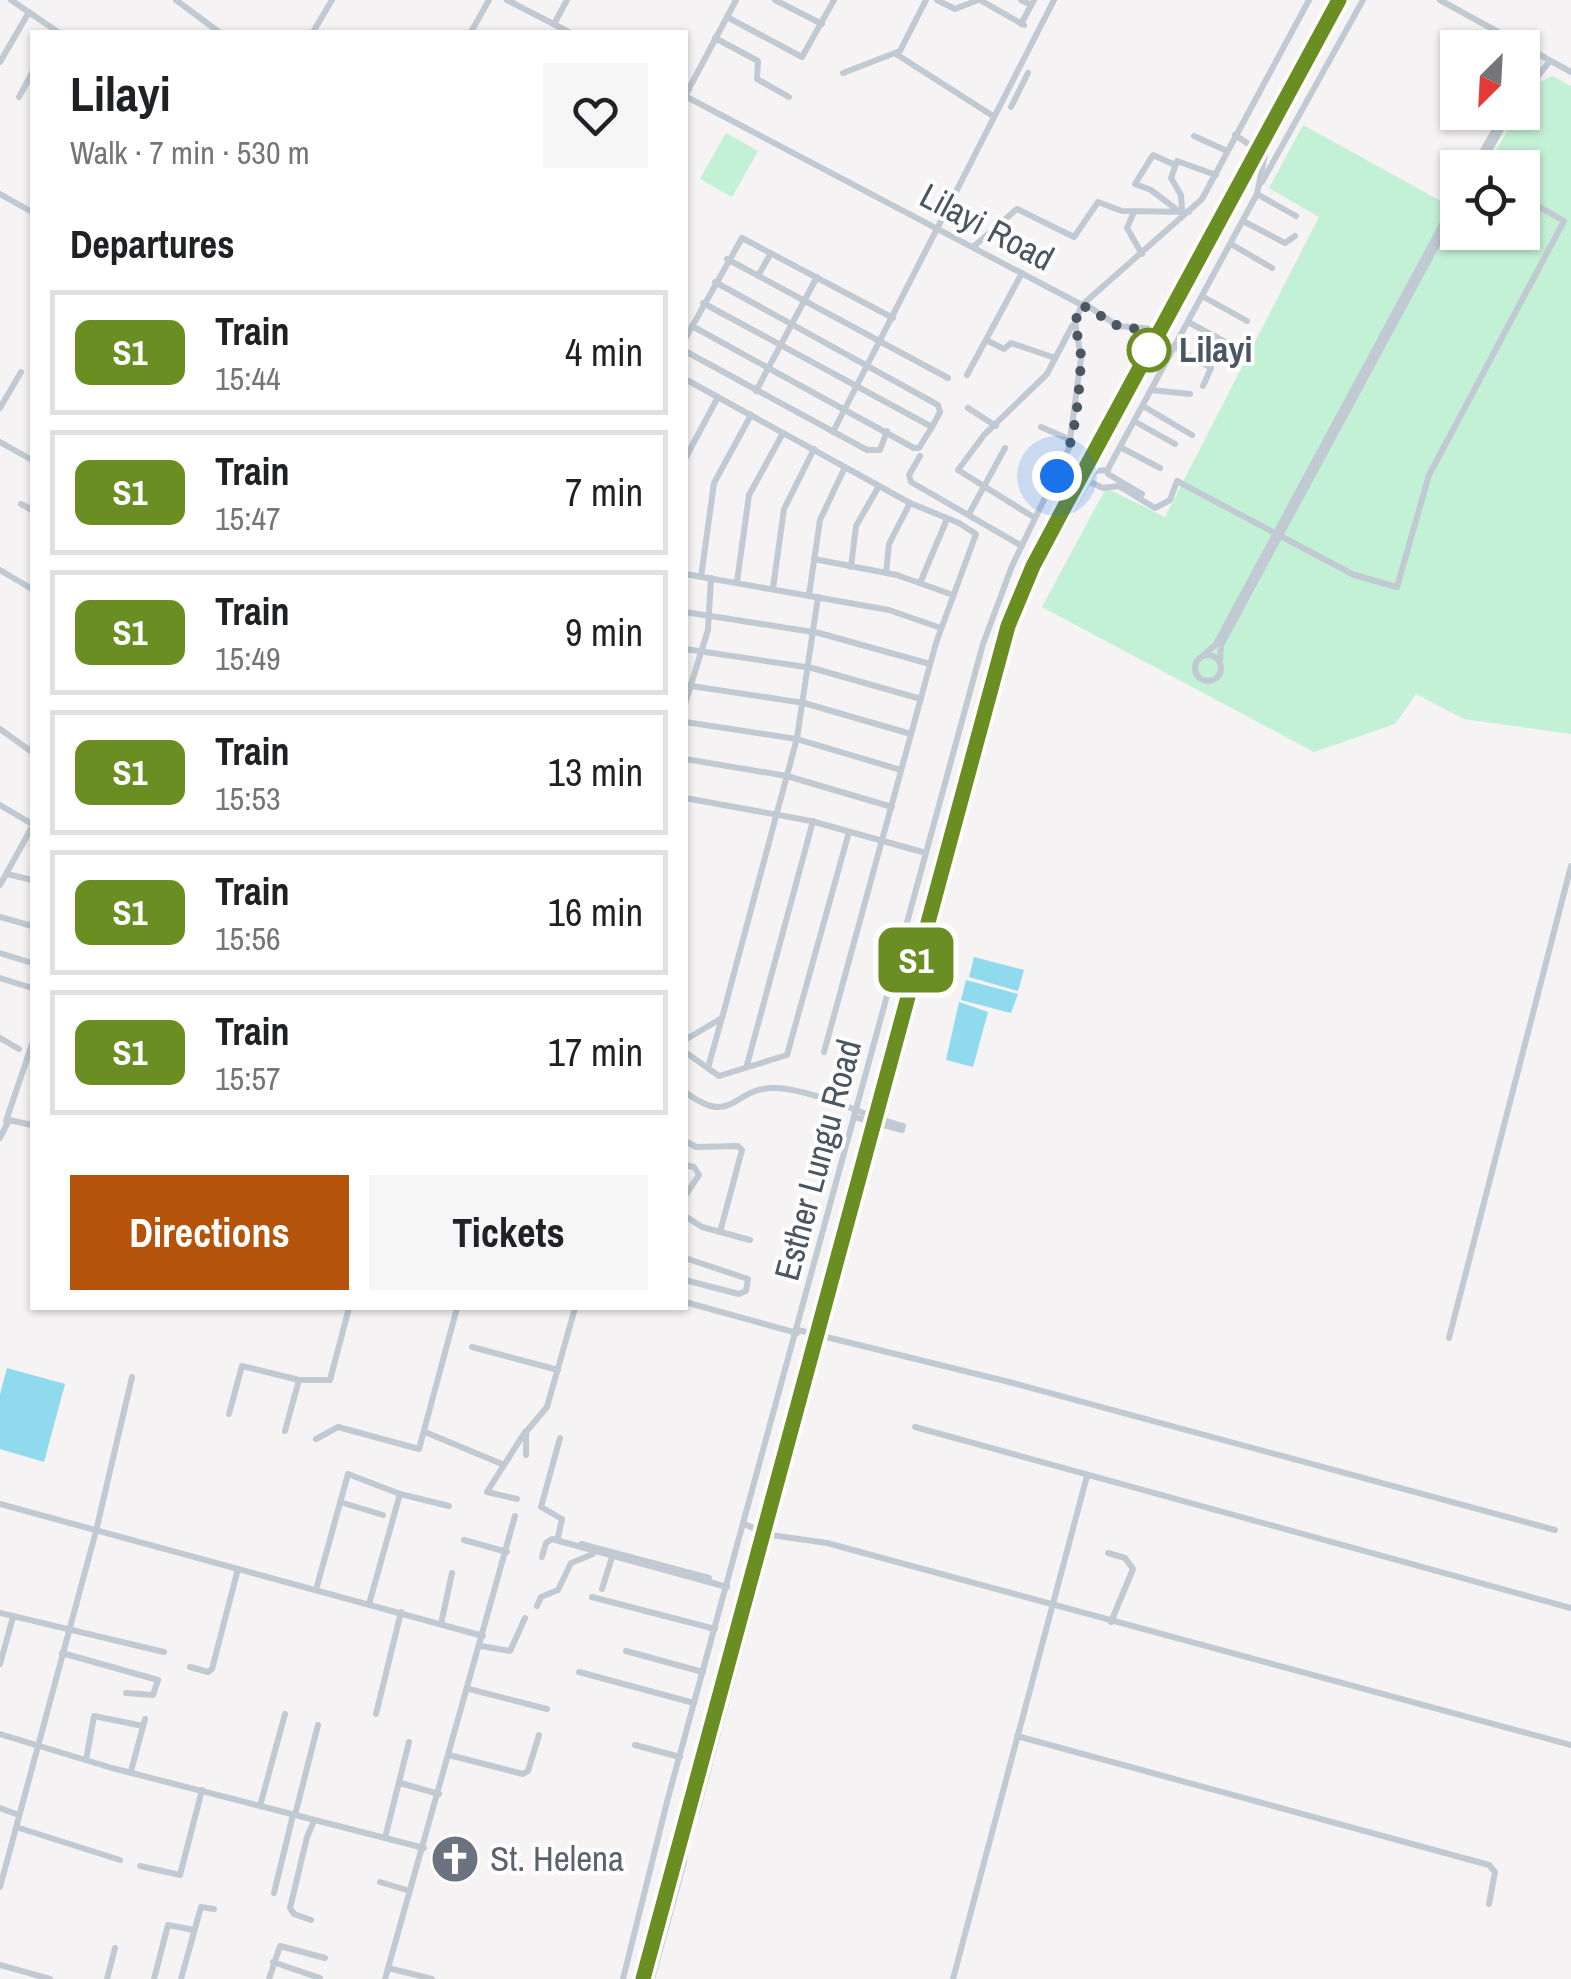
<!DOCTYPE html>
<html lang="en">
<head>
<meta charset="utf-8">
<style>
	:root { --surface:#fff; --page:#f6f6f6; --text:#202124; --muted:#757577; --line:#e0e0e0; --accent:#b45309 }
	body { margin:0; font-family:"Archivo Narrow",sans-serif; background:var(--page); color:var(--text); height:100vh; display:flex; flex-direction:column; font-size:38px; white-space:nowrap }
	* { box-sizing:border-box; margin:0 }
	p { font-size:32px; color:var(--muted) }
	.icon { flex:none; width:55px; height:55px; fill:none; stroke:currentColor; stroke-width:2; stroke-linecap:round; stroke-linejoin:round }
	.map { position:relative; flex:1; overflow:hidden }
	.side { position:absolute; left:30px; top:30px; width:658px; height:1280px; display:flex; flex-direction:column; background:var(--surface); border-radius:0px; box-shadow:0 2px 8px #0004 }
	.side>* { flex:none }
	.badge { padding:0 20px; border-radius:15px; font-size:35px; line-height:65px }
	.needle { width:65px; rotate:204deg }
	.controls { position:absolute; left:1440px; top:30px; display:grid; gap:20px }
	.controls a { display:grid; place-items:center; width:100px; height:100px; border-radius:0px; background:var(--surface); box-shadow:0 2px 8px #0004; font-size:50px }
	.you { position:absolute; width:50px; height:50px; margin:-25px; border:8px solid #fff; border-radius:50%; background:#1a73e8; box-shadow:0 0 0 15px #1a73e833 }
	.map>.badge { position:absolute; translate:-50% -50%; box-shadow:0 0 0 5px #fff }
	h2 { padding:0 40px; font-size:38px; line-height:90px }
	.round { display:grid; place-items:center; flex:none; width:105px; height:105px; border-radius:0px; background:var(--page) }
	.headline { display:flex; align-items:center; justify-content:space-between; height:170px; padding:0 40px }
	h1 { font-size:48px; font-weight:700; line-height:75px }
	.button { display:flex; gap:20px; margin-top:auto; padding:20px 40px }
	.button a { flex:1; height:115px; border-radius:0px; background:var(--accent); color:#fff; font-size:40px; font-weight:700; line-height:115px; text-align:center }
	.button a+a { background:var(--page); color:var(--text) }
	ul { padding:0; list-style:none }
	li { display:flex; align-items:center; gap:30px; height:125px; margin:0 20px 15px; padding:0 20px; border:5px solid var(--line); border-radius:0px }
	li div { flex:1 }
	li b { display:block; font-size:38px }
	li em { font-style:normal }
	li .badge { min-width:110px; font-weight:700; text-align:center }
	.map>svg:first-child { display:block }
	.green { fill:#c3f1d5 }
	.water { fill:#90daee }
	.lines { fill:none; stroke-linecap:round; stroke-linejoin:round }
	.minor { stroke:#c1cad2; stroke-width:6 }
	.rail { stroke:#b5b8bd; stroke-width:2.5 }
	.line-casing { stroke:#fff; stroke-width:22 }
	.line { stroke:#6b8e23; stroke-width:15 }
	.walk { stroke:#4a5661; stroke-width:10; stroke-dasharray:0 18 }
	.stop-dot { fill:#fff; stroke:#6b8e23; stroke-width:5 }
	.labels { text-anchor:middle; stroke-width:8; stroke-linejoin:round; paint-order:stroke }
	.street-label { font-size:35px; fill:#4a5661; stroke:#fff }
	.stop-label { font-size:35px; font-weight:bold; fill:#4a5661; stroke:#fff; text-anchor:start }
	.worship-label { font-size:35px; fill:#5b616d; stroke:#fff; text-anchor:start }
</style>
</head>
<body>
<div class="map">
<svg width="1571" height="1979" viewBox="0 0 1571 1979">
	<rect width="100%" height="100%" fill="#f5f3f3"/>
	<g class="green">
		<path d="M1552,76L1571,86V734L1464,719L1416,694L1395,724L1314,752L1042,607L1106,488L1165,517L1319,217L1269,188L1303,125L1457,210L1458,232H1522V168L1486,167L1518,113L1522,112C1523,93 1537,83 1552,76Z"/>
		<path d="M726,133L758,151L732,197L700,179Z"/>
	</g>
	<g class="water">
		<path d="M974,957L1024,970L1018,991L969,977Z"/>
		<path d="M966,980L1018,994L1011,1013L961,1000Z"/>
		<path d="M959,1002L988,1012L973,1067L946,1060Z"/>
		<path d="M7,1368L65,1384L44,1462L0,1449V1394Z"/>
	</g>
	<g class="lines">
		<g class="minor">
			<path d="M11,0L58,32"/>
			<path d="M176,0L219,32"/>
			<path d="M507,0L569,32"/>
			<path d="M736,0L727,17L802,57L834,0"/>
			<path d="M775,0L822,24"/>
			<path d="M937,0L955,9L978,0"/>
			<path d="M980,0L1024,25"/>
			<path d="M1021,0L1031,5"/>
			<path d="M1440,0L1571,72"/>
			<path d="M554,24L567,0"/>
			<path d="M1021,24L1034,0"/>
			<path d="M313,32L332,0"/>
			<path d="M471,32L489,0"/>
			<path d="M715,38L758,61L757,79L789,97"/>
			<path d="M896,54L993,116"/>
			<path d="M0,62L29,12"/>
			<path d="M843,73L900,51L926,0"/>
			<path d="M1522,85L1534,52"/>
			<path d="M1522,95L1550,61"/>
			<path d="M685,96L1082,305"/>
			<path d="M685,96L727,17"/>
			<path d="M19,97L32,73"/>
			<path d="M1011,107L1028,73"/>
			<path d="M1235,135L1265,155L1257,194L1296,216"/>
			<path d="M1194,136L1227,151"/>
			<path d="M1175,165L1153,155L1135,184L1151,190L1176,209"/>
			<path d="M1473,168L1505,112"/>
			<path d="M1479,168L1511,112"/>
			<path d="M1262,182L1363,0"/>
			<path d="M0,194L32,212"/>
			<path d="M1182,211L1181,195L1171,178L1177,161L1216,175"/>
			<path d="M1134,212L1127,228L1142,254"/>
			<path d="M1243,221L1285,243L1295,236"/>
			<path d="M1231,244L1272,268"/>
			<path d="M973,247L1017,209L1074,237L1098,202L1122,211L1189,212"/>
			<path d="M727,259L948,378"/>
			<path d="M758,276L771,253"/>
			<path d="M715,282L938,405L940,412L932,427"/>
			<path d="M1202,296L1247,321"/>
			<path d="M1085,304L1118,326L1155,329"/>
			<path d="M1188,322L1231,345"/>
			<path d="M692,326L914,448H919L932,427L703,303"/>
			<path d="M685,339L742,238L893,318"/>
			<path d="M986,340L1004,349L1011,343L1055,358"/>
			<path d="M1174,346L1211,368L1203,386"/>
			<path d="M685,351L867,450H880L887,431"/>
			<path d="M967,375L1022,273"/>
			<path d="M685,379L910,503L959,523L976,534L936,643L824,1052"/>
			<path d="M1151,390L1190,394"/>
			<path d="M756,391L817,277"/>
			<path d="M1143,406L1192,435"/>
			<path d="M0,408L21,372"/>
			<path d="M968,408L996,426"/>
			<path d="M1134,421L1175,444"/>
			<path d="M1041,427L1071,440"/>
			<path d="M833,432L1054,0"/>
			<path d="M0,442L32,460"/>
			<path d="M1120,447L1160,468"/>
			<path d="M920,456L909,475L911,482L1022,546"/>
			<path d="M685,459L718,397"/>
			<path d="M1088,481L1103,488L1119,486L1155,508L1170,500L1177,481L1354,575L1397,587L1429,475L1564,221L1522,197"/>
			<path d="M1142,494L1108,474V469L1257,194"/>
			<path d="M21,504L32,510"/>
			<path d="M969,514L1005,448"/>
			<path d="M1035,518L958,470L984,435L1047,374L1072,326"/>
			<path d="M814,559L897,575L953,595"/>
			<path d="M851,567L856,526L879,486"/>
			<path d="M0,570L32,589"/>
			<path d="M886,573L889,544L910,503"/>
			<path d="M685,574L889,610L941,628"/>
			<path d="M701,577L714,483L751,415"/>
			<path d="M737,582L749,495L783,433"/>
			<path d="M920,583L947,519"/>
			<path d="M773,588L784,509L814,449"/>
			<path d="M809,595L820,520L845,467"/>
			<path d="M1025,595L1094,471L1108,470"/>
			<path d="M685,612L819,633L930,664"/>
			<path d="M685,649L812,668L921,699"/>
			<circle cx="1208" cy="668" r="13"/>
			<path d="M1204,655L1216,644L1458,195"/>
			<path d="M1220,662L1221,645L1458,206"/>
			<path d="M685,685L804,703L911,734"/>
			<path d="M685,704L708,630L711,578"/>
			<path d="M685,722L797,739L901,770"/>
			<path d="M0,729L32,752"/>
			<path d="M685,759L787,776L892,807"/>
			<path d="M685,798L811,821L926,853"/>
			<path d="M0,805L32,824"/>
			<path d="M7,874L32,880"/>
			<path d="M0,885L32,827"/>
			<path d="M0,917L32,926"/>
			<path d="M0,953L32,963"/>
			<path d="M0,978L32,988"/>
			<path d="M0,1038L19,1049"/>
			<path d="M685,1040L722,1018L797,738L818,597"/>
			<path d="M685,1052L719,1076L787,1055L849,832"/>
			<path d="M747,1065L813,821"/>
			<path d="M708,1068L721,1021"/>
			<path d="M685,1092C735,1129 731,1086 777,1088C814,1090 865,1116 903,1126"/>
			<path d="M858,1118L902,1130"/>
			<path d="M6,1121L32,1044"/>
			<path d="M0,1138L9,1120L32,1125"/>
			<path d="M685,1141L696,1147L738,1146L742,1150L720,1232"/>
			<path d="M685,1165L694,1167L699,1175L685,1196"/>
			<path d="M685,1216L702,1227L750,1240"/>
			<path d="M685,1258L748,1279L746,1291L739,1294L685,1280"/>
			<path d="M685,1302L797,1333"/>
			<path d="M798,1330L1013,1383L1555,1530"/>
			<path d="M1449,1338L1571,866"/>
			<path d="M472,1347L558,1370"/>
			<path d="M229,1414L242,1366L299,1380H330L349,1308"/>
			<path d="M915,1427L1571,1608"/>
			<path d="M285,1431L299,1380"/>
			<path d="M425,1432L502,1464"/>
			<path d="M316,1439L338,1427L419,1449L457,1308"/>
			<path d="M526,1455V1432L547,1407L575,1308"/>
			<path d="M517,1499L487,1492L525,1432"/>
			<path d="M340,1502L383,1515"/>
			<path d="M0,1504L483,1636"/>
			<path d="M744,1524L771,1535L827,1543L1571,1745"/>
			<path d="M558,1537L562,1519L541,1507L560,1438"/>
			<path d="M464,1540L507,1552"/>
			<path d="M581,1544L709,1578"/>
			<path d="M1108,1553L1125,1558L1133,1569L1111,1622"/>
			<path d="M542,1557L546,1543L552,1539L727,1587"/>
			<path d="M602,1589L612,1557"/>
			<path d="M316,1590L348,1474L400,1494L449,1506"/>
			<path d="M592,1597L715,1629"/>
			<path d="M369,1604L400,1494"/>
			<path d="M537,1606L541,1597L558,1590L571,1563L593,1554"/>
			<path d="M0,1613L164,1652"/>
			<path d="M441,1624L452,1573"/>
			<path d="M481,1646L510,1651L525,1618"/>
			<path d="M626,1651L703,1672"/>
			<path d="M62,1653L158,1680L153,1695L126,1693"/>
			<path d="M0,1664L13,1617"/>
			<path d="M190,1667L208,1672L212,1669L238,1569"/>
			<path d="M579,1672L694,1703"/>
			<path d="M469,1689L547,1709"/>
			<path d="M376,1714L401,1612"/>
			<path d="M0,1734L112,1768L424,1848"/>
			<path d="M1017,1736L1489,1865L1495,1872L1489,1904"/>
			<path d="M635,1745L680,1757"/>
			<path d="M449,1755L523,1774L528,1771L539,1735"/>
			<path d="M86,1760L94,1716L143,1726"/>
			<path d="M131,1771L145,1719"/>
			<path d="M400,1783L439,1794"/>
			<path d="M260,1806L285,1714"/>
			<path d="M0,1808L19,1815"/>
			<path d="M295,1815L318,1725"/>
			<path d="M16,1827L120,1860"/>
			<path d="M385,1838L409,1742"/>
			<path d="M140,1866L180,1875L202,1790"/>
			<path d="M380,1882L410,1891"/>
			<path d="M0,1887L96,1531L132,1377"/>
			<path d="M274,1893L293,1815"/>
			<path d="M311,1920L294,1914L290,1908L307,1837L314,1821"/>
			<path d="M273,1962L320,1978"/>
			<path d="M0,1965L50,1979"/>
			<path d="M388,1968L432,1979"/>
			<path d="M107,1979L115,1948"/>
			<path d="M154,1979L168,1925L194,1930"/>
			<path d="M181,1979L201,1907L214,1909"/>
			<path d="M269,1979L280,1946L325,1958"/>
			<path d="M385,1979L515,1516"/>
			<path d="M623,1979L668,1798L983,644L1012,566L1069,448L1081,358L1075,322L1082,305L1202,199L1309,0"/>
			<path d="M652,1979L684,1862L685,1843L698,1808L824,1335"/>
			<path d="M953,1979L1087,1476"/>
		</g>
		<path class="rail" d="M643,1979L1008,626L1066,504L1339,0"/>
	</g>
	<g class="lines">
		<g class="line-casing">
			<path id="line" d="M643,1979L1008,626L1033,566L1066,504L1339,0"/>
		</g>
		<use href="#line" class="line"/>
		<path class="walk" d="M1057,476C1076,443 1079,396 1081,359C1081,338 1069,325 1082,305L1118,326L1144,330L1149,350"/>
	</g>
	<defs>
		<g id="church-disc" transform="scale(2.5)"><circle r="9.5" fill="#6b7280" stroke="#fff"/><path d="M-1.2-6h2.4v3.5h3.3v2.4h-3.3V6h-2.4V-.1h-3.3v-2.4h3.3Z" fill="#fff"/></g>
	</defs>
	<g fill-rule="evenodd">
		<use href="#church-disc" x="455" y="1859"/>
	</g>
	<circle class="stop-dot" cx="1149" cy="350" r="20"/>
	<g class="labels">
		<g class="street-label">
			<text transform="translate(987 227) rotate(28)" y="12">Lilayi Road</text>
			<text transform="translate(818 1160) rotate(-75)" y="12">Esther Lungu Road</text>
		</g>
		<g class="stop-label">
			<text x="1179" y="362">Lilayi</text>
		</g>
		<g class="worship-label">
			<text x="490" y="1871">St. Helena</text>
		</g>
	</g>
</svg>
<div class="controls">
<a><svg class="needle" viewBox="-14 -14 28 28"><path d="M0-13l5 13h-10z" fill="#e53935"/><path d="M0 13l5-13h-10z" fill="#757577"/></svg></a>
<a><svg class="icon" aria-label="locate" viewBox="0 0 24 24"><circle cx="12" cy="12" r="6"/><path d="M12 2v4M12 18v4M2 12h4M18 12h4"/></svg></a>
</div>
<div class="you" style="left:1057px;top:476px"></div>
<b class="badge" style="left:916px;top:960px;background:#6b8e23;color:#fff">S1</b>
<section class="side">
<div class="headline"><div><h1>Lilayi</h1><p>Walk · 7 min · 530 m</p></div><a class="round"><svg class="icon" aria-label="heart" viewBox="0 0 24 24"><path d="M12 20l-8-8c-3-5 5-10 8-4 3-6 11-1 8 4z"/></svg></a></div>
<h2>Departures</h2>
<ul>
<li><span class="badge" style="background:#6b8e23;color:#fff">S1</span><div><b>Train</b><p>15:44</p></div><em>4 min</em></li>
<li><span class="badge" style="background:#6b8e23;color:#fff">S1</span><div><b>Train</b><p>15:47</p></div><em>7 min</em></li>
<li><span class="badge" style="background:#6b8e23;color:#fff">S1</span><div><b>Train</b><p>15:49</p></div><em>9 min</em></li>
<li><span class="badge" style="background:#6b8e23;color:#fff">S1</span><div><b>Train</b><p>15:53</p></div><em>13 min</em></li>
<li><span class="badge" style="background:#6b8e23;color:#fff">S1</span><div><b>Train</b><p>15:56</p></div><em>16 min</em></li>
<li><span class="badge" style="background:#6b8e23;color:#fff">S1</span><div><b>Train</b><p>15:57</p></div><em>17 min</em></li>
</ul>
<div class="button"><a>Directions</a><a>Tickets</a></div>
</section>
</div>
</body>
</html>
